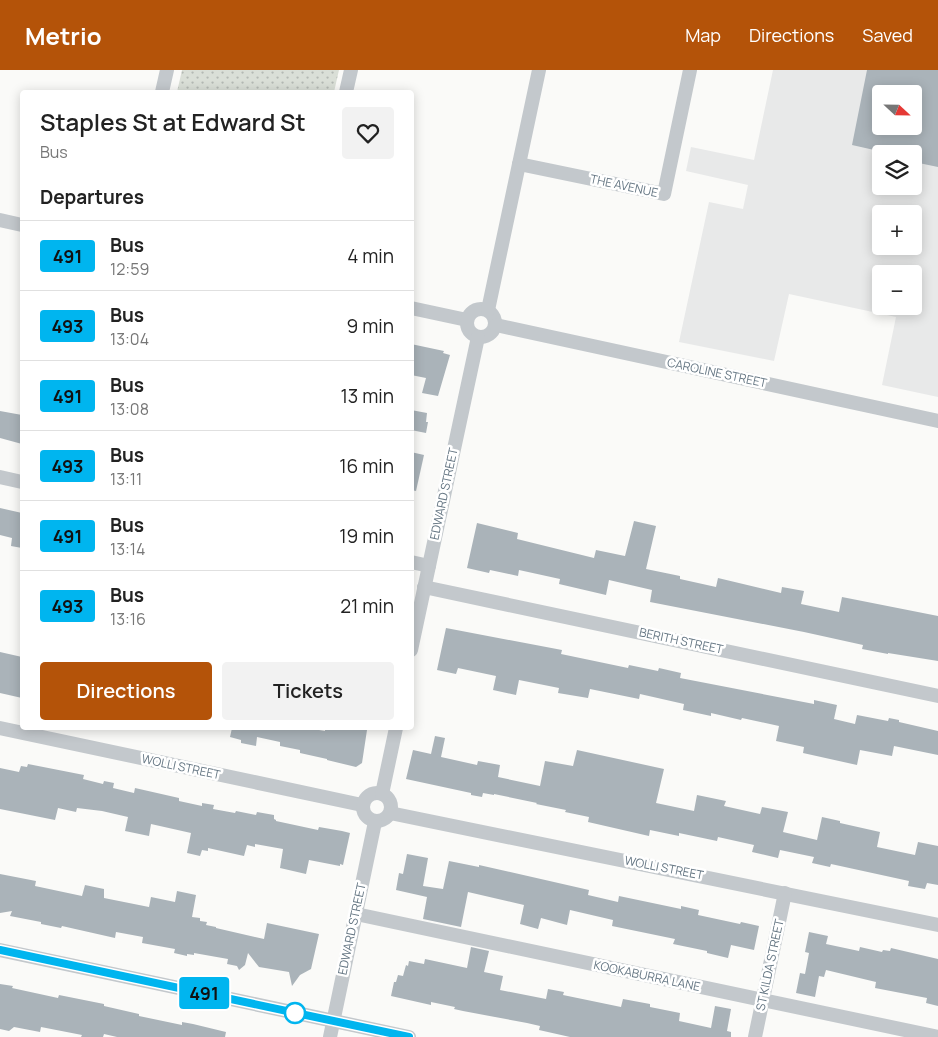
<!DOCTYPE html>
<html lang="en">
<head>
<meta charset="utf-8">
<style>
	:root { --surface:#fff; --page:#f2f2f2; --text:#222; --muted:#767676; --line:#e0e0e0; --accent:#b45309 }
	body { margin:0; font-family:Manrope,sans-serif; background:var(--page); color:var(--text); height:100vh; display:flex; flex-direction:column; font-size:19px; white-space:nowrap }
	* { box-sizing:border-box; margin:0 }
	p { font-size:16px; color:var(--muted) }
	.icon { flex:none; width:28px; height:28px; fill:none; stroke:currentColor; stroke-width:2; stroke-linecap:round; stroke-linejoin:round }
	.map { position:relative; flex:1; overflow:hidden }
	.side { position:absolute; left:20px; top:20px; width:394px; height:640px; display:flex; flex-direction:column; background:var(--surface); border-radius:5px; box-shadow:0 2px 12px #0003 }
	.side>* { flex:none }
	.badge { padding:0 10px; border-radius:4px; font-size:18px; line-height:32px }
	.needle { width:32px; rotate:112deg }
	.fabs { position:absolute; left:872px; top:15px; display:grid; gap:10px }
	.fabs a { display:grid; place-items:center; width:50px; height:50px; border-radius:5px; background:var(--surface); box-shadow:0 2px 12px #0003; font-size:25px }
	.map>.badge { position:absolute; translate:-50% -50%; box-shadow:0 0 0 2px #fff }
	h2 { padding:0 20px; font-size:19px; line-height:45px }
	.round { display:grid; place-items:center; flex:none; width:52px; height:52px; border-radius:5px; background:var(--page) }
	.summary { display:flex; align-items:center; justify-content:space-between; height:85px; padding:0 20px }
	h1 { font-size:24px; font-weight:600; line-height:38px }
	.action { display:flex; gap:10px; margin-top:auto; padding:10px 20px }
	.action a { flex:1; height:58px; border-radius:5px; background:var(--accent); color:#fff; font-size:20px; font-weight:600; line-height:58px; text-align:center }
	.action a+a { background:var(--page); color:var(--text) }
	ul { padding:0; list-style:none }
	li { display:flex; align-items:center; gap:15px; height:70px; padding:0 20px; border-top:1px solid var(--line) }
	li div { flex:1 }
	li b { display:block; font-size:19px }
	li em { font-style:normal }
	li .badge { min-width:55px; font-weight:700; text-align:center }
	header { display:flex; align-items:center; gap:30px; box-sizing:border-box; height:70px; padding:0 25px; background:var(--accent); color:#fff }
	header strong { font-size:24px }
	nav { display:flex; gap:28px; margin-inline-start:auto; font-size:18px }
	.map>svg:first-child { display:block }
	.built { fill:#e8e9e9; fill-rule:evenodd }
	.grass { fill:url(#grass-dots) }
	.building { fill:#aab3b9; fill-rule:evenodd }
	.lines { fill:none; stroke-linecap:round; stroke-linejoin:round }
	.minor { stroke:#c3c8cc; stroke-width:14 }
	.line-casing { stroke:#fff; stroke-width:11 }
	.line { stroke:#00b5ef; stroke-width:8 }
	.stop-dot { fill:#fff; stroke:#00b5ef; stroke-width:2.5 }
	.labels { text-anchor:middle; stroke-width:5; stroke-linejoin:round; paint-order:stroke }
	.street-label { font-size:12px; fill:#657683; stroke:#fff }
</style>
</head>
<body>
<header>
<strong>Metrio</strong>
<nav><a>Map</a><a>Directions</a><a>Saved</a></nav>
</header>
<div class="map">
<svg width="938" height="967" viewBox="0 0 938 967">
	<defs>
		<pattern id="grass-dots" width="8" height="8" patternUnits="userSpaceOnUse" patternTransform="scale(1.25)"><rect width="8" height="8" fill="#dadfd7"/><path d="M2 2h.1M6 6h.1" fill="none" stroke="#b4b9b4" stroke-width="1.8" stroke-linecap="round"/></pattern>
	</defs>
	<rect width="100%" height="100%" fill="#fafaf8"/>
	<path class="built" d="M773,0H938V327L882,315L896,247L789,224L774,291L679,272L709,132L743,139L748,115L686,101L691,77L754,90ZM881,24H914V56H881ZM881,84H914V116H881ZM881,144H914V176H881ZM881,204H914V236H881Z"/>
	<path class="grass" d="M182,0H339L334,22H177Z"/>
	<g class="building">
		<path d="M867,0H938V97L914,92V84H892L852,75ZM881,24H914V56H881Z"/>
		<path d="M411,274L444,281L443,283L450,285L438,326L422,323L426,308L411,305Z"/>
		<path d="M411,340L427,343L426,352H428L426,363L411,360Z"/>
		<path d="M0,341L22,345V374L0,368Z"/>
		<path d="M411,382L424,385L416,421L411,420Z"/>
		<path d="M0,438L22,443V478L11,476L12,468L0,465Z"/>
		<path d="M634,451L656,456L646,499L680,506V509L716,517L718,508L781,523L782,517L804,521L801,534L839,542L842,527L938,546V591L888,583V584L862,579L863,575L804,562L650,532L652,520L609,510L606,525L559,514L560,509L519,500L518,506L490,500L489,503L467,498L477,453L518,463L517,469L594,488L596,480L625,486Z"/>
		<path d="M446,558L562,580L561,584L628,598L629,595L658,601L659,598L681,603L680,608L814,634V630L837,635L834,649L855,654L857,645L888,651L889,648L899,650V652L938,661V685L894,676L892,686L860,680L857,695L803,683L804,677L776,671L779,656L742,648L741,650L711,643V646L683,640L684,634L640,624L639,629L590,619L588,628L558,623L559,618L519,610L516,625L493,620L496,606L458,598L456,604L437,600Z"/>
		<path d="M0,582L22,587V628L0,623Z"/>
		<path d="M232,658H307L325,661V658H353L367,660L362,693L356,697L327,690V689L300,683V680L280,676V672L257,667L256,676L241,673V670L230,667Z"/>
		<path d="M435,666L445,668L441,687L477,695L478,691L500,695L498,707L540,716L545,691L573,696L577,680L664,699L656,733L694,741L697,725L726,731L724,736L760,744L762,737L788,742L783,762L817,770L822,747L840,751V753L880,762L877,777L915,785L918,772L938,776V815L927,813L925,819L908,816L909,811L831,794L830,797L812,793L814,787L780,780L778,788L752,782L754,775L718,767L717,771L679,763V766L650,760L649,766L588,752L589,747L565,742L566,740L536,734L537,733L494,724V725L483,723L482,727L471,725V723L406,709L413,680L431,684Z"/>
		<path d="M28,694L84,705L83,709L103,714L104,711L114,713L113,718L134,723L135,718L179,728V731L202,736V733L214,735L213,739L235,743L236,741L256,745L257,742L274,745V749L276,750V751L318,760L319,757L342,761L350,763L343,795L340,794V796L309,790L306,804L280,798L283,779L255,774V777L247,775L244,786L208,778V781L202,780L200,786L187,783L191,763L151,754L149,766L125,761L128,747L102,741L77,738L76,742L58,738L55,750L0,739V698L19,702L21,696L27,697Z"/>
		<path d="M407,784L428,788L423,816L443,819L449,791L479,797V795L589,820L588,825L618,832L619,826L681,839V836L699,840L698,845L740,854L741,852L759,856L754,880L731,875L728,888L707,883V881L673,874L675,869L612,856L613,850L570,840L567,855L541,848L538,859L520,854L524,835L468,822L461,857L423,849L427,827L396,820L399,803L403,804Z"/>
		<path d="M0,804L36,811L35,816L82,826L85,815L104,819V828L149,837L151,827L175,832L177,821L196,825L192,847L200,848V851L207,852L206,855L216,857V858L264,869L267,853L319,864L311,899L300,905L292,916L289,902L259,897L248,883L245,895L239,900L237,896L227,894L228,889L194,883V885L187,884V886L174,883L175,879L142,873L143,867L116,862L115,868L62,856L61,858L41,854V852L10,846L12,841L0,843Z"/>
		<path d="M809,862L828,866L826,874L859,881L860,877L882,882L883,880L890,881L891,878L938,889V936L926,933L927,928L875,918L876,912L826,900L824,907L819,906L815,927L796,923L800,903L805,904L809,883L805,882Z"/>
		<path d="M471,877L489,881L484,902L503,906L500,920L546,929L548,919L564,922L563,925L621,937L623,929L650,934V937L680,943L679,951L711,958L715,936L731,939L727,961L731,962V967H570L539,960L540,956L527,953L463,941L454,939L455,937L431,932V935L391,926L394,912H396L398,905L403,906L406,895L408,896L409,891L424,894L425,889L467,898Z"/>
		<path d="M0,914L13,916L12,918L58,928L59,925L104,934V936L139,944V946L182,955V952L193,954L226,962L225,967H117L104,964L103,967H81L82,965L41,957L40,962L14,957L9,961L0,959Z"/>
	</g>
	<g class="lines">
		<g class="minor">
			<path d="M162,22L167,0"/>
			<path d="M346,22L351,0"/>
			<path d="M519,94L664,124L690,0"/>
			<path d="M0,150L22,155"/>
			<path d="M411,238L467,250"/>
			<circle cx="481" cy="253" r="14"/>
			<path d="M488,240L539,0"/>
			<path d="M496,255L938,351"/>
			<path d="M0,407L22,412"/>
			<path d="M411,492L429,496"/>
			<path d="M424,517L938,626"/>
			<path d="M411,580L478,267"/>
			<path d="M0,658L362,735"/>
			<circle cx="377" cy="737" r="14"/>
			<path d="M382,724L396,658"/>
			<path d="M390,743L938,855"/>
			<path d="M356,844L938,967"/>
			<path d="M0,880L409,967"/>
			<path d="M330,967L375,752"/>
			<path d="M755,967L785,823"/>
		</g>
	</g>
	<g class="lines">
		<g class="line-casing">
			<path id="line" d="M0,880L409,967"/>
		</g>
		<use href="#line" class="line"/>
	</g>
	<circle class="stop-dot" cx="295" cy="943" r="10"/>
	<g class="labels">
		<g class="street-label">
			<text transform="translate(624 116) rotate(12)" y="4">THE AVENUE</text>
			<text transform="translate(717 303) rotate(12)" y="4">CAROLINE STREET</text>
			<text transform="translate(444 424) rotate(-78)" y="4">EDWARD STREET</text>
			<text transform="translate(681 571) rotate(12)" y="4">BERITH STREET</text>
			<text transform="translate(181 697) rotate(12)" y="4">WOLLI STREET</text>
			<text transform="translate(664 798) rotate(11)" y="4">WOLLI STREET</text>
			<text transform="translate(352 859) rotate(-78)" y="4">EDWARD STREET</text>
			<text transform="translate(770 895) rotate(-78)" y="4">ST KILDA STREET</text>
			<text transform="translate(647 906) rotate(12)" y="4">KOOKABURRA LANE</text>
		</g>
	</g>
</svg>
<div class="fabs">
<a><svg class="needle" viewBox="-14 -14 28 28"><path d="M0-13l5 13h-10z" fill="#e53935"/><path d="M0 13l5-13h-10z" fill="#767676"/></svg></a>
<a><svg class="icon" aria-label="layers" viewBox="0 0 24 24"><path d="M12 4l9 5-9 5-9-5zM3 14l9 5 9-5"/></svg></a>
<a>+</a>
<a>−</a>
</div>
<b class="badge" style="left:204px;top:923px;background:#00b5ef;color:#111">491</b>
<section class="side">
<div class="summary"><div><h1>Staples St at Edward St</h1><p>Bus</p></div><a class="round"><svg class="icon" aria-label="heart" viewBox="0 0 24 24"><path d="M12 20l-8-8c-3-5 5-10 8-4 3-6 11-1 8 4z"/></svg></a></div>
<h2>Departures</h2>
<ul>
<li><span class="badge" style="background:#00b5ef;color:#111">491</span><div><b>Bus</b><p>12:59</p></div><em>4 min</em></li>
<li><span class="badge" style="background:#00b5ef;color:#111">493</span><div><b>Bus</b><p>13:04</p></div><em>9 min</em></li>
<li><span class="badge" style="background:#00b5ef;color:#111">491</span><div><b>Bus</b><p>13:08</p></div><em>13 min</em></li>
<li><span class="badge" style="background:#00b5ef;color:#111">493</span><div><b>Bus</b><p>13:11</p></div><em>16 min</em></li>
<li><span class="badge" style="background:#00b5ef;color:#111">491</span><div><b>Bus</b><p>13:14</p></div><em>19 min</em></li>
<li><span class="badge" style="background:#00b5ef;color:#111">493</span><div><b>Bus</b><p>13:16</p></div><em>21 min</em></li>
</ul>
<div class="action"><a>Directions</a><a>Tickets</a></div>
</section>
</div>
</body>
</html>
